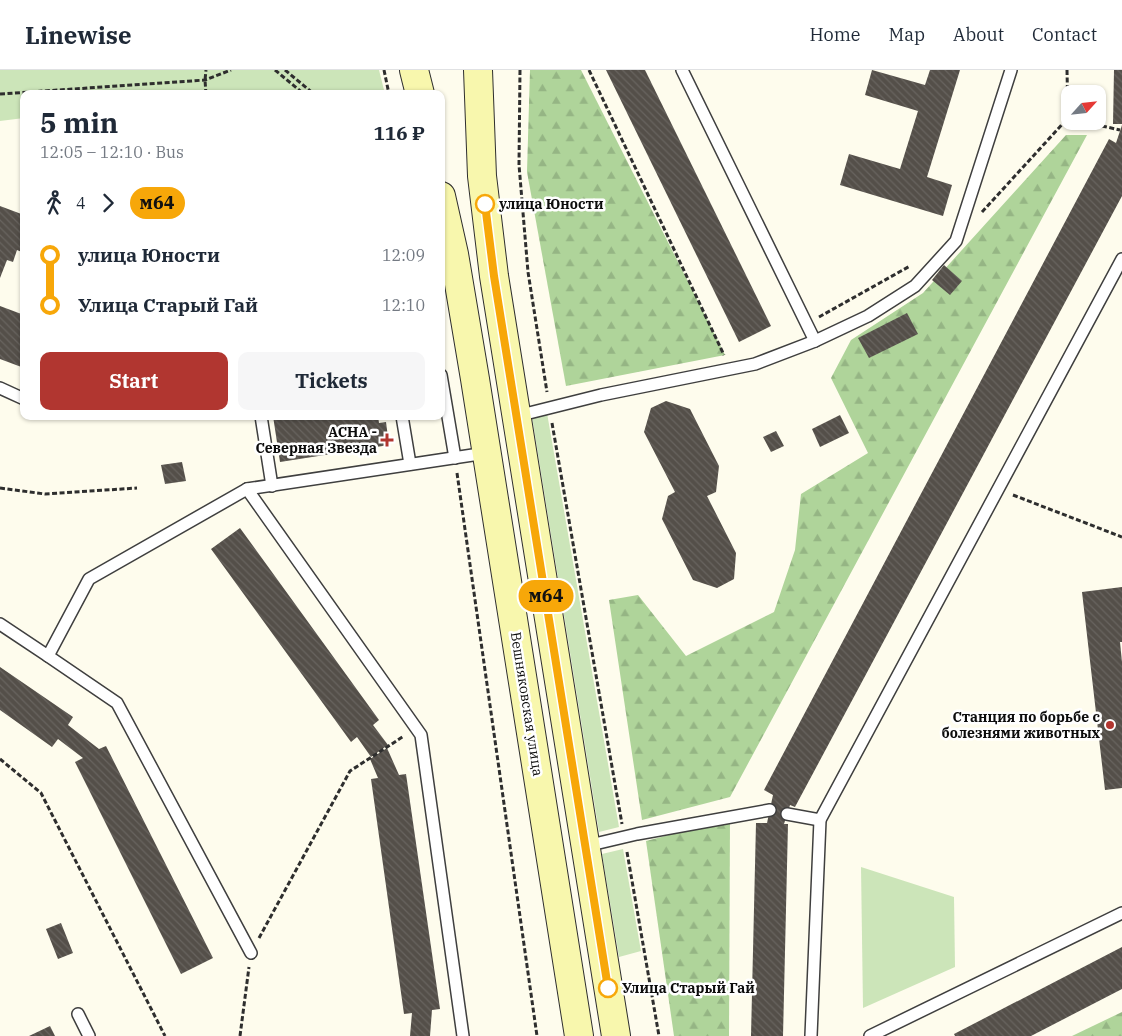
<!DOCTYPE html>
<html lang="en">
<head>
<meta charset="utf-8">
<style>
	:root { --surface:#fff; --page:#f6f6f7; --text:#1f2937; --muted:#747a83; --line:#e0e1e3; --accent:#b13630 }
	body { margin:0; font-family:"IBM Plex Serif",serif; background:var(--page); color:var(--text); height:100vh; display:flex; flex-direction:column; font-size:19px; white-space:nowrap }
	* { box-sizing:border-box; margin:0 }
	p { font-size:16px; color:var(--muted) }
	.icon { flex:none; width:28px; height:28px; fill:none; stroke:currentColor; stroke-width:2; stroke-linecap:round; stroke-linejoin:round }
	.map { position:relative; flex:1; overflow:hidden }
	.drawer { position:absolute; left:20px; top:20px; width:425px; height:330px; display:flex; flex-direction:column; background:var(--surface); border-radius:10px; box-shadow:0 1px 4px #0004 }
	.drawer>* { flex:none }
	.badge { padding:0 10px; border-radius:16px; font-size:18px; line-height:32px }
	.needle { width:32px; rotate:63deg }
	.controls { position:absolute; left:1061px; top:15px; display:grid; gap:10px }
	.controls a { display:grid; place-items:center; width:45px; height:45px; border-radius:10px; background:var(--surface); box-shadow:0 1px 4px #0004; font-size:25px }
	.map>.badge { position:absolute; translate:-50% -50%; box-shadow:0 0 0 2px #fff }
	.legs { display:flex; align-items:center; gap:8px; height:55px; padding:0 20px; font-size:16px }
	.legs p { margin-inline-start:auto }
	.overview { display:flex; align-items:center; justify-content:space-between; height:85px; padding:0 20px }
	h1 { font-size:28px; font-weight:700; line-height:38px }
	.primary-button { display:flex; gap:10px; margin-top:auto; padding:10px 20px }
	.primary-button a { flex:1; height:58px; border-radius:10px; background:var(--accent); color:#fff; font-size:20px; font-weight:700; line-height:58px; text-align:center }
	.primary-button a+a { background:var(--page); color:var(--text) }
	ul { padding:0 20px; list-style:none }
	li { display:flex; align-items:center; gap:18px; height:50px; font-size:19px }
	li i { display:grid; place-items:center; width:8px; height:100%; margin:0 6px; background:currentColor }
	li i::after { content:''; width:12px; height:12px; margin:-6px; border:4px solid; border-radius:50%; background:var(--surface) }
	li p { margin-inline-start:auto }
	li:first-child i { background:linear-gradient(#0000 50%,currentColor 0) }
	li:last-child i { background:linear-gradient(currentColor 50%,#0000 0) }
	header { display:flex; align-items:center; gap:30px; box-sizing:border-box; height:70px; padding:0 25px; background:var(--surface); border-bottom:1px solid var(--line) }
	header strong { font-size:24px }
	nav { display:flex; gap:28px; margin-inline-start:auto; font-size:18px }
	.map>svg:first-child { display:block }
	.grass { fill:#cce5b9 }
	.forest { fill:url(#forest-firs) }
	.building { fill:url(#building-back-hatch) }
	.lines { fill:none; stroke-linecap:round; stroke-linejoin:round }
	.service-casing { stroke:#3f3f3f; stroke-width:14 }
	.secondary-casing { stroke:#2e2e2e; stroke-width:30 }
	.path { stroke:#2e2e2e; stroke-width:3; stroke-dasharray:5 2.5; stroke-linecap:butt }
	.service { stroke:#fff; stroke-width:11 }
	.secondary { stroke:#f8f7ad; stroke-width:28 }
	.line-1-casing { stroke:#fff; stroke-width:11 }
	.line-1 { stroke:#f7a709; stroke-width:8 }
	.stop-1-dot { fill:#fff; stroke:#f7a709; stroke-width:2.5 }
	.poi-dot { fill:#b13630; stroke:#fff; stroke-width:2 }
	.labels { text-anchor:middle; stroke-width:5; stroke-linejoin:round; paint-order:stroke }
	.stop-label { font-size:14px; font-weight:bold; fill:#0c0c0c; stroke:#fff; text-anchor:start }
	.poi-label { font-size:14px; font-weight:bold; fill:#0c0c0c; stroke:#fff; text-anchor:end }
	.street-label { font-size:14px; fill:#0c0c0c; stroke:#fff }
</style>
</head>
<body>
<header>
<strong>Linewise</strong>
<nav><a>Home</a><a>Map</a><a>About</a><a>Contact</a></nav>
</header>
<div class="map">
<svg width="1122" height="966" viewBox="0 0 1122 966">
	<defs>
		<pattern id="forest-firs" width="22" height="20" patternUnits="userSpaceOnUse" patternTransform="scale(1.25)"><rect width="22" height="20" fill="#afd49a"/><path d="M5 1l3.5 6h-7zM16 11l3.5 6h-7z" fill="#95b584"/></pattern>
		<pattern id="building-back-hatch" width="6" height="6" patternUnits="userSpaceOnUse" patternTransform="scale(1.25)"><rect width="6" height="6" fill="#544f49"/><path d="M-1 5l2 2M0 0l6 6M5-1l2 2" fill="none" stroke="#68645f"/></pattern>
	</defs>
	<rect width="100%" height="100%" fill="#fefced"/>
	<g class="grass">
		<path d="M0,0H379L385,24H24V48L0,51Z"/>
		<path d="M547,343L619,757L599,762L532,347Z"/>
		<path d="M623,779L641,881L619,887L602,784Z"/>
		<path d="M861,797L954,827L955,897L863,938Z"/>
	</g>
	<g class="forest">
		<path d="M530,0H581L725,285L566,316L527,102Z"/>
		<path d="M1066,65H1087L730,727L642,750L609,530L638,525L686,586L774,542L795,480L801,424L868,383L831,308L851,270L923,223Z"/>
		<path d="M730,749L729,966H674L646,771Z"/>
		<path d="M1122,942V966H1072Z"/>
	</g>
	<g class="building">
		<path d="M606,0H645L771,256L739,272Z"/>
		<path d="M872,0L925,15L930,0H960L927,107L952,115L943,146L840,115L849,84L900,99L918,41L865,25Z"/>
		<path d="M1114,0H1122V54H1113Z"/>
		<path d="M1122,55V126L795,737L790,735L784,754H788L783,966H751L756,753H767L773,725L764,720L1109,69L1116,73Z"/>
		<path d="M0,136L24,145V183L17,180L13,192L7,190L0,208Z"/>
		<path d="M944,195L962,211L950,225L932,210Z"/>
		<path d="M0,236L24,245V298L0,289Z"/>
		<path d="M907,243L918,264L869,288L858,268Z"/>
		<path d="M666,331L690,339L719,396L716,422L707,426L736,483L734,509L717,518L693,510L662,449L668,426L675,422L644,362L651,338Z"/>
		<path d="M840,345L849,363L820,377L812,359Z"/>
		<path d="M273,346H378L379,353L386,352L389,375L280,392Z"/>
		<path d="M776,361L784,376L771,382L763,367Z"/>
		<path d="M182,392L186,411L165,414L161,395Z"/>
		<path d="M240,458L379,650L373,655L388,675L371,687L357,667L351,672L211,479Z"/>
		<path d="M1122,517V572H1120L1122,592V718L1105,720L1082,522Z"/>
		<path d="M0,597L73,647L68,655L99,679L106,676L213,888L181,904L75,692L83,688L58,669L52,677L0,640Z"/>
		<path d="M387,678L399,705L406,704L440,939L432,940L430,966H410L412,943L404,944L371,709L378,708L370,689Z"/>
		<path d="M61,853L73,883L58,889L46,859Z"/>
		<path d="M1122,877V919L1031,966H955L954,964Z"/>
		<path d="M50,956L55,966H29Z"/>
	</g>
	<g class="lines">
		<g class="service-casing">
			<g id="service">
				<path d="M682,0L815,271"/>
				<path d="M441,305L455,388"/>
				<path d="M0,318L24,329"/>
				<path d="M261,346L272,416"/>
				<path d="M402,346L410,394"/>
				<path d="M517,346L601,325L755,294L815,271L868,246L915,216L956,171L1011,0"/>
				<path d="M247,419L421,665L463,966"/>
				<path d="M0,554L48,586L89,509L247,419L486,383"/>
				<path d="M48,586L117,633L251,883"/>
				<path d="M787,744L820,750"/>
				<path d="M586,776L637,764L770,740"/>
				<path d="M78,944L89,966"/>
				<path d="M811,966L820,750L1122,189"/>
				<path d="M870,966L1122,843"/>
			</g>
		</g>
		<g class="secondary-casing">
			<g id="secondary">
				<path d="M414,0L420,24"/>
				<path d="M478,0L482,106L494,206L616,966"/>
				<path d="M441,126L454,184L475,309L579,966"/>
			</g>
		</g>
		<g class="path">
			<path d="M275,0L304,24"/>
			<path d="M285,0L314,24"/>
			<path d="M384,0L389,24"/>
			<path d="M520,0L519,95L528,202L547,322"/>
			<path d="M589,0L724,285"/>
			<path d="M1067,0L1068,48"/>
			<path d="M0,24L205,10L231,0"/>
			<path d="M206,24L205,10L206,0"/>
			<path d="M1080,51L1120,60"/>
			<path d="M982,142L1068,48L1070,49"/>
			<path d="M819,247L910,196"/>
			<path d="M552,353L622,754"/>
			<path d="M457,403L537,966"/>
			<path d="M0,418L45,424L137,418"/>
			<path d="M1013,425L1122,467"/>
			<path d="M0,689L41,723L165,966"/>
			<path d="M627,782L659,966"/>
			<path d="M259,868L350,701L404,666"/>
			<path d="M240,966L249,897"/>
		</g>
		<use href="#service" class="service"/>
		<use href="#secondary" class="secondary"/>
	</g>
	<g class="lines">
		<g class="line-1-casing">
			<path id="line-1" d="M485,134L494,206L608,918"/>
		</g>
		<use href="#line-1" class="line-1"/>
	</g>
	<g class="stop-1-dot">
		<circle cx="485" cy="134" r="9"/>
		<circle cx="608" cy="918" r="9"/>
	</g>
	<g class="poi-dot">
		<path d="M384.5 362.5h5v5h5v5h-5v5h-5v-5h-5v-5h5z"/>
		<circle cx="1110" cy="655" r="5"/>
	</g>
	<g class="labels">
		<g class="stop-label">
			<text x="499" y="139">улица Юности</text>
			<text x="622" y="923">Улица Старый Гай</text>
		</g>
		<g class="poi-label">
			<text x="377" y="367">АСНА -<tspan x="377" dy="16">Северная Звезда</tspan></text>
			<text x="1100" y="652">Станция по борьбе с<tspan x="1100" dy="16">болезнями животных</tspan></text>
		</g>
		<g class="street-label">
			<text transform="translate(527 634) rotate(81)" y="5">Вешняковская улица</text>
		</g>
	</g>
</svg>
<div class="controls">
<a><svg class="needle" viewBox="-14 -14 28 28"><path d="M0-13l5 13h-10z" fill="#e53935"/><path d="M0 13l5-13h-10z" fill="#747a83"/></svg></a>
</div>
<b class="badge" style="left:546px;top:526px;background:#f7a709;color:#111">м64</b>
<section class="drawer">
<div class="overview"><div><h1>5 min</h1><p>12:05 – 12:10 · Bus</p></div><b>116 ₽</b></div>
<div class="legs"><svg class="icon" aria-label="walk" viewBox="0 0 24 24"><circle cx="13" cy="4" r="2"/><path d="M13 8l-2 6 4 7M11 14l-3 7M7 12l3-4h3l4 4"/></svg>4<svg class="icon" aria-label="forward" viewBox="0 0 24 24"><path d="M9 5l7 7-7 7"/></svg><b class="badge" style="background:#f7a709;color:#111">м64</b></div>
<ul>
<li><i style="color:#f7a709"></i><b>улица Юности</b><p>12:09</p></li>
<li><i style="color:#f7a709"></i><b>Улица Старый Гай</b><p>12:10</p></li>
</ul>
<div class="primary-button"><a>Start</a><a>Tickets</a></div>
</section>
</div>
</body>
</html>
